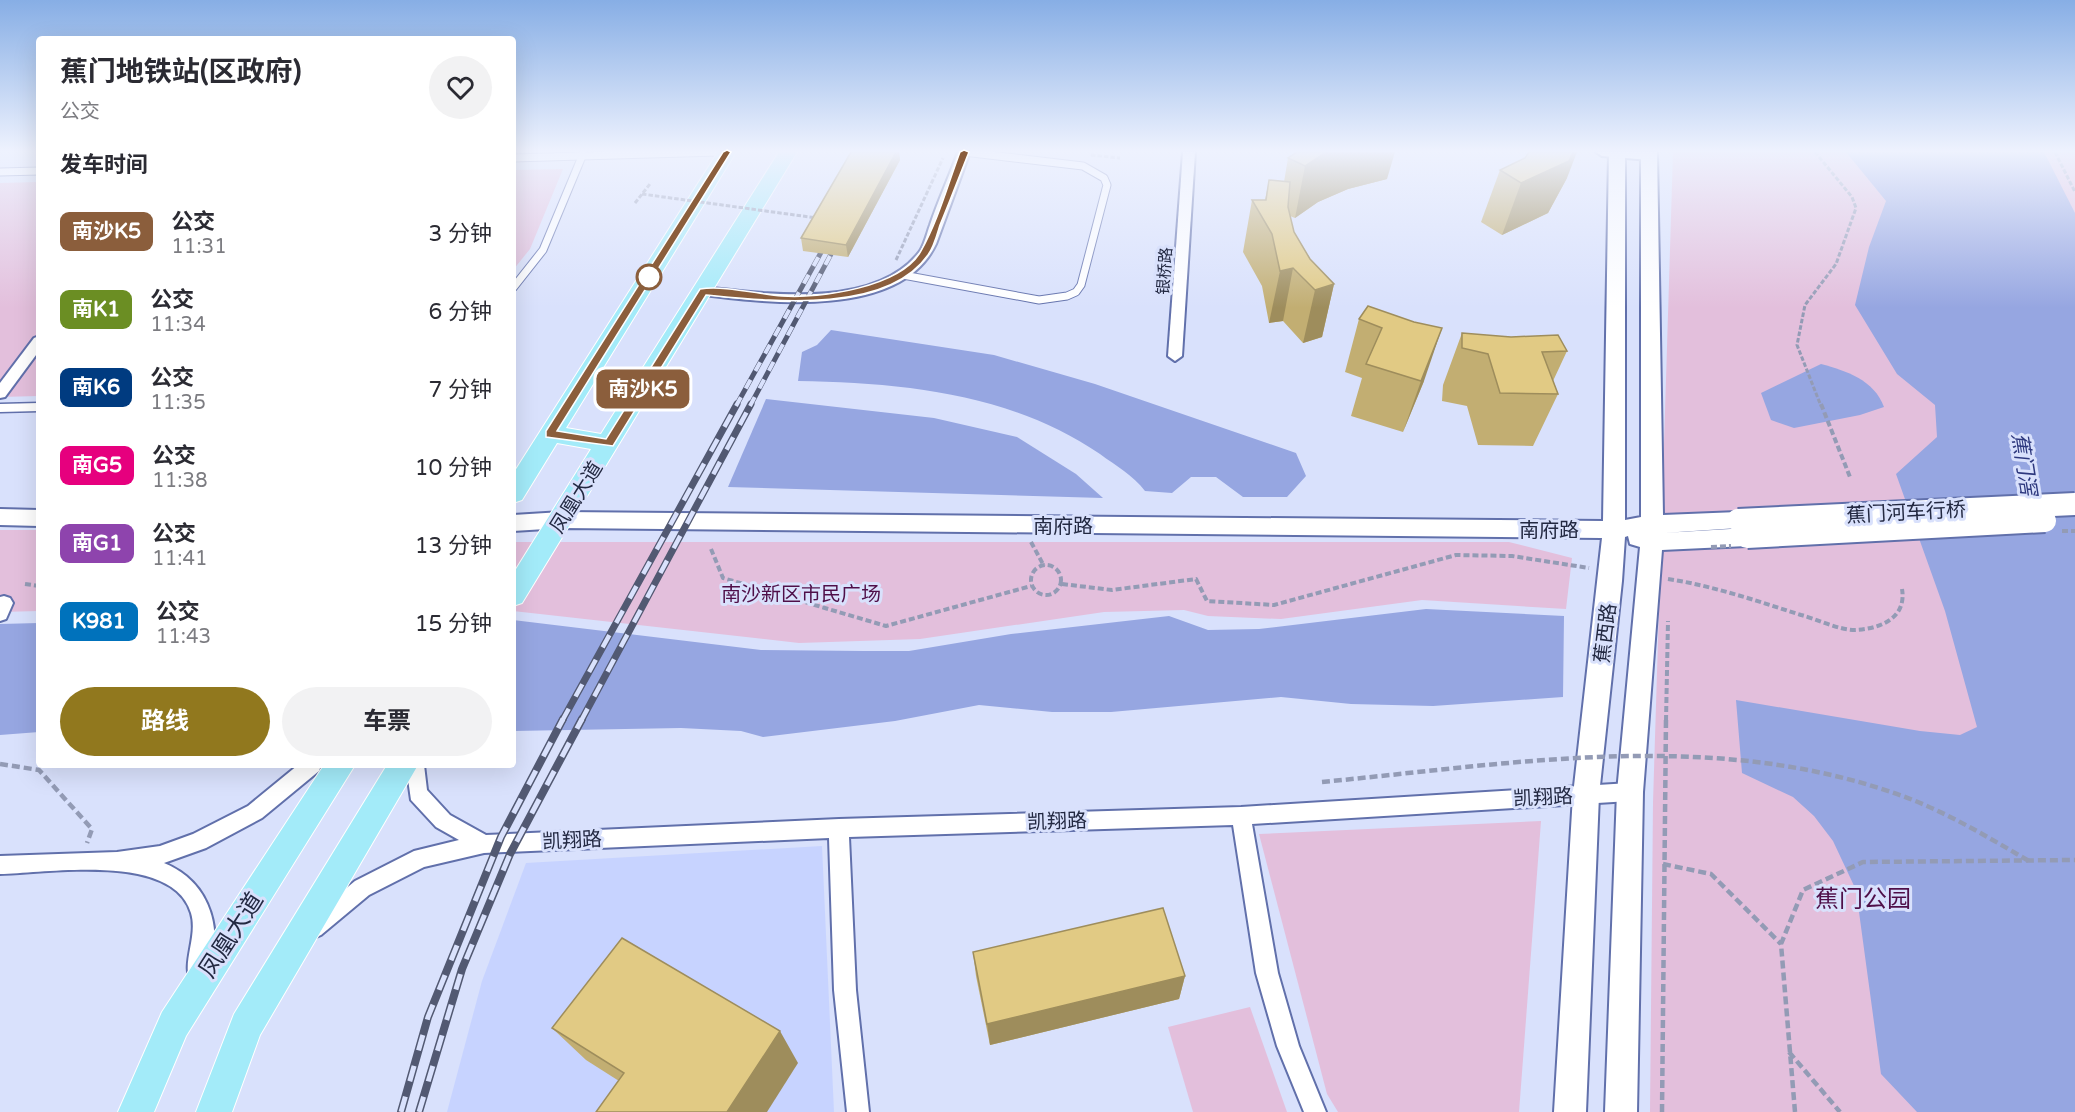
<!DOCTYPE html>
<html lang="zh">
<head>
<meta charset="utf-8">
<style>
	:root { --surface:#fff; --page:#f2f2f3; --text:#2b2b33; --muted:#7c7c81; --accent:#91781e }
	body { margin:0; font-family:"Varela Round","Noto Sans SC",sans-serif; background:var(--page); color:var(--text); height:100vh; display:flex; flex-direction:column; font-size:22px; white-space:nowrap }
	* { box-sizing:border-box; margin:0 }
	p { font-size:20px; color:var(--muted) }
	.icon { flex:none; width:33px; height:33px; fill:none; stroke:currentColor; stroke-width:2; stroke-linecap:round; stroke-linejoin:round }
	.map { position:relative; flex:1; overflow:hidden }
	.panel { position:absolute; left:36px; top:36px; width:480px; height:732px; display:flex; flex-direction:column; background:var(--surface); border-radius:6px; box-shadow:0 6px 24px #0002 }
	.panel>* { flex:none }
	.badge { padding:0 12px; border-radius:9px; font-size:21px; line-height:39px }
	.map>.badge { position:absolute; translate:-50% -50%; box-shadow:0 0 0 3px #fff }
	h2 { padding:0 24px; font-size:22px; line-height:54px }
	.round { display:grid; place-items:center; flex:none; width:63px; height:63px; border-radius:32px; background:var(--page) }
	.summary { display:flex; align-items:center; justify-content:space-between; height:102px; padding:0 24px }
	h1 { font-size:28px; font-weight:700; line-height:45px }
	.cta { display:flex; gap:12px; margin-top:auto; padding:12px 24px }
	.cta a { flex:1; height:69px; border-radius:36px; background:var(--accent); color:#fff; font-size:24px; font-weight:700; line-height:69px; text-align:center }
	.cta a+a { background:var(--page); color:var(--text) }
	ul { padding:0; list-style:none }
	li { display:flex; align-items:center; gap:18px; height:78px; padding:0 24px }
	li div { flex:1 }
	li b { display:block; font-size:22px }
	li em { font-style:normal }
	li .badge { min-width:66px; font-weight:700; text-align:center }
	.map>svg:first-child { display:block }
	.built { fill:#c7d3ff }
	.green { fill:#e3bfdc }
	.water { fill:#96a6e1 }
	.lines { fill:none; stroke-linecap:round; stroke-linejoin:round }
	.lane-far1-casing { stroke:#6170ab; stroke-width:9 }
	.lane-casing { stroke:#6170ab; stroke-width:11 }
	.street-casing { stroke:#6170ab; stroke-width:4 }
	.secondary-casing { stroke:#6170ab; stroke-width:4 }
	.primary-casing { stroke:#fff; stroke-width:2 }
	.path-far2 { stroke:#939bb5; stroke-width:3; stroke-dasharray:4.5 2; stroke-linecap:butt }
	.path-far1 { stroke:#939bb5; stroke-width:4; stroke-dasharray:6 3; stroke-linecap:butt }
	.path { stroke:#939bb5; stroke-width:4.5; stroke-dasharray:8 4; stroke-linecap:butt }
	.lane-far1 { stroke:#fff; stroke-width:7 }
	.lane { stroke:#fff; stroke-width:8 }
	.street { fill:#fff; fill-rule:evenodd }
	.secondary { fill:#fff; fill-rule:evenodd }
	.primary { fill:#a3ebf9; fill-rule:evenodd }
	.rail-far2-casing { stroke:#525972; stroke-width:5 }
	.rail-far1-casing { stroke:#525972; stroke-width:7 }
	.rail-casing { stroke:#525972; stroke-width:8 }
	.rail-far2 { stroke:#d9e1fc; stroke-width:4; stroke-dasharray:10; stroke-linecap:butt }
	.rail-far1 { stroke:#d9e1fc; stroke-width:4.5; stroke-dasharray:14; stroke-linecap:butt }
	.rail { stroke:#d9e1fc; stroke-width:5; stroke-dasharray:16; stroke-linecap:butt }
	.secondary-bridge-casing { stroke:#6170ab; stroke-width:26; stroke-linecap:butt }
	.path-bridge-far2 { stroke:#939bb5; stroke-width:3; stroke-dasharray:4.5 2; stroke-linecap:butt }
	.path-bridge-far1 { stroke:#939bb5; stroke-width:4; stroke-dasharray:6 3; stroke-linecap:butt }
	.path-bridge { stroke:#939bb5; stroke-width:4.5; stroke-dasharray:8 4; stroke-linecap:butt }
	.secondary-bridge { stroke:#fff; stroke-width:22 }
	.wall { fill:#c2ae72 }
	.shaded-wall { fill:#9e8d5c }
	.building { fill:#e1ca84; stroke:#9e8d5c; stroke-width:1.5 }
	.line { fill:#8b5e3c; stroke:#fff; stroke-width:1.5 }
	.stop-dot { fill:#fff; stroke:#8b5e3c; stroke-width:3 }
	.labels { text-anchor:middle; stroke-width:6; stroke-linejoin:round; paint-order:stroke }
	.far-street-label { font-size:16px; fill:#232942; stroke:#d9e1fc }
	.street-label { font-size:20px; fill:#232942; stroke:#d9e1fc }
	.park-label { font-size:20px; fill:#4f0f49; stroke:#d9e1fc }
	.water-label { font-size:21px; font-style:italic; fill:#2d387e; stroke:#d9e1fc }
	.near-park-label { font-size:24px; fill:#4f0f49; stroke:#d9e1fc }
	.near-street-label { font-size:24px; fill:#232942; stroke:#d9e1fc }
</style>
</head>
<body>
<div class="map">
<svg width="2075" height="1112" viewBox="0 0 2075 1112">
	<rect width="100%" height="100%" fill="#d9e1fc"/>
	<path class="built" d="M822,846L834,1112H447L482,981L526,863Z"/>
	<g class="green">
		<path d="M1673,152H2075V1112H1650L1653,803Z"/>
		<path d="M563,169L530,249L513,270V170Z"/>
		<path d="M39,182V396L0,397V183Z"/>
		<path d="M0,530H39V611L0,612Z"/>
		<path d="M513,542H1509L1572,558L1566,609L1422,600L1281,619L1208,616L1184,610L1104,612L920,639L799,643L513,611Z"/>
		<path d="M1541,821L1519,1112H1338L1327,1094L1259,834Z"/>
		<path d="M1250,1007L1287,1112H1193L1168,1027Z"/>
	</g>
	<g class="water">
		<path d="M1846,152H2044L2075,213V1112H1917L1881,1074L1856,890L1833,841L1814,816L1793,797L1742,773L1736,700L1920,731L1960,735L1977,727L1945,611L1896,474L1937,437L1935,405L1897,374L1855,305L1869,247L1886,201Z"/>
		<path d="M831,330L994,355L1095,384L1296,453L1306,476L1287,497H1243L1216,477H1191L1172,493L1145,491C1133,475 1116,466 1100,454C1010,393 904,383 798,381L802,352L817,345Z"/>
		<path d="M1821,364C1847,371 1874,380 1884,407L1860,415L1794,428L1771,420L1761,393Z"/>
		<path d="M766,399L934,418L1017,437L1076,474L1103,498L728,487Z"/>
		<path d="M1426,609L1564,616L1563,697L1433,706L1351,704L1281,697L1111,712H1052L979,705L895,721L763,737L741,731L681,728L513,731V620L761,650L863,651H909L1011,634L1169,616L1208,630L1259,629Z"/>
		<path d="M39,623V732L0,735V624Z"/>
	</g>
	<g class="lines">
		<g class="lane-far1-casing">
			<g id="lane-far1">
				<path d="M513,158L718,152"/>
				<path d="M0,172L39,171"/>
				<path d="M903,275L1039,300L1067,296L1076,292L1081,285L1107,185L1104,178L1083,166L964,152"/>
				<path d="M513,288L543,250L583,154"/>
			</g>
		</g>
		<g class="lane-casing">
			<path id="lane" d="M0,408L39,407"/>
		</g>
		<g class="street-casing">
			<g id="street">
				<path d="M958,152H970L936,244C901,319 769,303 703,295L696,291L703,287C767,294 876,310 920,251C925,243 927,233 930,225C938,201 949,177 958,152Z"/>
				<path d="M1183,152H1195L1182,356L1175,361L1168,356Z"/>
				<path d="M1596,152H1648L1655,156L1649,160L1602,156Z"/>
				<path d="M39,336V351L5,397L0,398V383L34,338Z"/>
				<path d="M4,596L10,598L13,603L6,619L0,621V597Z"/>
				<path d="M298,765H321L319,771L262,818L206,848L164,863C213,883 225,935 206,982L198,985L190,982C182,961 198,936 191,913C173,852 49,873 0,874V856L117,852L160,846L193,834L248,806Z"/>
				<path d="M406,765H424L427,790L450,815L486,835L839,819L1241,807L1630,783L1637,786L1640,792L1637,798L1630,801L1252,824L1278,973L1299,1046L1326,1112H1304L1277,1046L1256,973L1233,825L849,837L856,990L869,1112H847L834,990L829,838L484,853L424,867L369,895L321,935L314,938L307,935L304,928L307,921L355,881L414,851L459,840L436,827L411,800Z"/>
			</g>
		</g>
		<g class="secondary-casing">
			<g id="secondary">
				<path d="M1609,152H1625V520L1641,517V152H1657L1663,515L1738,512L1746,514L1749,520L1746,526L1738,528L1663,533L1747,528L1755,531L1758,537L1755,543L1747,546L1662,550L1643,792L1637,1112H1605L1617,792L1640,547L1630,544L1628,536L1625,537L1622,581L1599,795L1586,1112H1554L1573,795L1602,538L562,528L513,531V515L562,512L1603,521Z"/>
				<path d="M0,509L39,510V526L0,525Z"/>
			</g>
		</g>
		<g class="primary-casing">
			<g id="primary">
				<path d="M718,152H736L566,428L601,434L779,152H797L522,603L513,606V574L591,449L557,443L522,500L513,503V474Z"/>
				<path d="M324,765H355L186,1036L154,1112H118L162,1012Z"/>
				<path d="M387,765H418L260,1035L232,1112H196L234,1014Z"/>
			</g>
		</g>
		<g class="path-far2">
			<path d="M1815,152L1852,197L1856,208L1836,264L1805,305L1797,345L1821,406"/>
			<path d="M2055,152L2075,192"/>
			<path d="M1091,155L1120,158"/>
			<path d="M635,203L650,184"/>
			<path d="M896,260L943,158"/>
		</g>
		<g class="path-far1">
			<path d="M1821,404L1850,477"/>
			<path d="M1031,542L1044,566"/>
			<path d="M711,549L723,578L886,626L1031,586"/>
			<circle cx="1046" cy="580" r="15"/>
			<path d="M1668,579C1714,586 1757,601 1801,615C1817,619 1838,630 1855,630C1880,629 1907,618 1902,589"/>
			<path d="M25,584L39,586"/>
			<path d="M1062,584L1112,590L1196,579L1207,601L1274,605L1456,555L1512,556L1589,568"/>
			<path d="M1666,721L1668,621"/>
		</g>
		<g class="path">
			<path d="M0,764L39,770L92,829L87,843"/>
			<path d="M1663,864L1711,874L1781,944"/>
			<path d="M1789,1052L1840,1112"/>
			<path d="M1662,1112L1666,719"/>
			<path d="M1795,1112L1781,944L1803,890L1863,862L2075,860"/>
		</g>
		<use href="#lane-far1" class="lane-far1"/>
		<use href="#lane" class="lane"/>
		<use href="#street" class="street"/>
		<use href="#secondary" class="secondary"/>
		<use href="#primary" class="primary"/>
		<g class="rail-far2-casing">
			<g id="rail-far2">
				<path d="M736,406L829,238"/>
				<path d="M750,406L838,241"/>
			</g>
		</g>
		<g class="rail-far1-casing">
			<g id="rail-far1">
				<path d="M562,721L737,404"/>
				<path d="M581,721L751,404"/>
			</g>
		</g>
		<g class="rail-casing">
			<g id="rail">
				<path d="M401,1112L428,1017L501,837L563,719"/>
				<path d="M419,1112L462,969L510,854L582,719"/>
			</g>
		</g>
		<use href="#rail-far2" class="rail-far2"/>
		<use href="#rail-far1" class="rail-far1"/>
		<use href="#rail" class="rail"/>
		<g class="secondary-bridge-casing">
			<g id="secondary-bridge">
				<path d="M1738,520L2075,504"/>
				<path d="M1747,537L2045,521"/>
			</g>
		</g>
		<path class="path-bridge-far2" d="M642,194L817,218"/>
		<g class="path-bridge-far1">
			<path d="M2062,531H2075"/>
			<path d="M1711,547L1731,546"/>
		</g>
		<path class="path-bridge" d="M1322,782C1511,764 1706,729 1891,792C1940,808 1984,835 2029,861"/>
		<use href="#secondary-bridge" class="secondary-bridge"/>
	</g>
	<g class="wall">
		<path d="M851,152H899L900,160L848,257L803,251L801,238Z"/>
		<path d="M1288,158L1387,179L1348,189L1318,202L1295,218L1290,216L1294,232L1310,259L1334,284L1322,337L1303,343L1283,321L1269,323L1262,286L1243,252L1252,200H1265L1269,180L1284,182Z"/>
		<path d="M1500,170L1567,178L1548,213L1502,235L1481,222Z"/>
		<path d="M1368,306L1424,381L1403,432L1351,416L1362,378L1345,372L1359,319Z"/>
		<path d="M1462,333L1567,351L1553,381L1558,394L1533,446L1478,445L1467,406L1442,401L1443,385Z"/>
		<path d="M973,952L1185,976L1179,999L990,1045L976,976Z"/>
		<path d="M552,1028L798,1063L619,1081L586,1060Z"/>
	</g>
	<g class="shaded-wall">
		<path d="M896,152H899L900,160L848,257L846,245Z"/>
		<path d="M1326,152H1395L1387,179L1348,189L1318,202L1295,218L1305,166Z"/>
		<path d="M1573,152H1577L1567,178L1548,213L1502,235L1521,183Z"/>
		<path d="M1293,268L1283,321L1269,323L1280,271Z"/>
		<path d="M1334,284L1322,337L1303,343L1315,290Z"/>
		<path d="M1442,328L1424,381L1403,432L1421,381Z"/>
		<path d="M1185,976L1179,999L990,1045L987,1024Z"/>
		<path d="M780,1031L798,1063L767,1112H727Z"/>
	</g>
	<g class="building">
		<path d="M851,152H896L846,245L801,238Z"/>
		<path d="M1297,152H1326L1305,166L1288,158Z"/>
		<path d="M1529,152H1573L1569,161L1521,183L1500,170L1525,158Z"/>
		<path d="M1269,180L1290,182L1288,207L1294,232L1310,259L1334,284L1315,290L1293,268L1280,271L1272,234L1252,200H1266Z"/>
		<path d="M1368,306L1414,322L1442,328L1421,381L1366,364L1382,328L1359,319Z"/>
		<path d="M1462,333L1511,337L1558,335L1567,351L1542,352L1558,394L1500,393L1488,354L1462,348Z"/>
		<path d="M1163,908L1185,976L987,1024L973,952Z"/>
		<path d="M622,938L780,1031L727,1112H596L624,1073L552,1028Z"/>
	</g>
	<linearGradient id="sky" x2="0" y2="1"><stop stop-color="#87aee5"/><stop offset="0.49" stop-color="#eef2fe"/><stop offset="1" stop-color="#eef2fe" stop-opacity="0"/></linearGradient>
	<rect width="2075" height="308" fill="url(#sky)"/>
	<path class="line" d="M727,150L731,152L557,431L606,439L700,289C723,285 758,294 782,296C820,299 901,287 921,251C938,221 948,184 960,152L964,150L969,152C959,177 950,201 940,225C937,235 934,247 928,255C886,315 769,301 706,295L613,446L546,437V431L723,152Z"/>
	<circle class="stop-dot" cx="649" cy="277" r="12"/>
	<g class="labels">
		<g class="far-street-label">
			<text transform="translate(1164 271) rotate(-86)" y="6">银桥路</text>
		</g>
		<g class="street-label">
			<text transform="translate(576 497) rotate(-58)" y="7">凤凰大道</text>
			<text transform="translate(1906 512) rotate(-3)" y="7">蕉门河车行桥</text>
			<text x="1063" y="533">南府路</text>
			<text x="1549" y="537">南府路</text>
			<text transform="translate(1605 633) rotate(-83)" y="7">蕉西路</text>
			<text transform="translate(1543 797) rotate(-3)" y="7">凯翔路</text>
			<text transform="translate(1057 821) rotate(-2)" y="7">凯翔路</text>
			<text transform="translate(572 840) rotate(-3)" y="7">凯翔路</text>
		</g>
		<g class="park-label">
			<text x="801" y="601">南沙新区市民广场</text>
		</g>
		<g class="water-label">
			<text transform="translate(2024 464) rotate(81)" y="7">蕉门滘</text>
		</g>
		<g class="near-park-label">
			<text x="1863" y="907">蕉门公园</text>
		</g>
		<g class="near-street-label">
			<text transform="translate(231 935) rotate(-57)" y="8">凤凰大道</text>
		</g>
	</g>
</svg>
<b class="badge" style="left:643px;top:389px;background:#8b5e3c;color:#fff">南沙K5</b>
<section class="panel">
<div class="summary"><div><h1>蕉门地铁站(区政府)</h1><p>公交</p></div><a class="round"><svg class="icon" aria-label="heart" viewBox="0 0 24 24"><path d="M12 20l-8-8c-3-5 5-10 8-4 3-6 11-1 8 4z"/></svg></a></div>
<h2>发车时间</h2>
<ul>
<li><span class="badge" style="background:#8b5e3c;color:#fff">南沙K5</span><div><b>公交</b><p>11:31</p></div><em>3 分钟</em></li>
<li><span class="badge" style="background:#6b8e23;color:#fff">南K1</span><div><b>公交</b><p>11:34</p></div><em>6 分钟</em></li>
<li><span class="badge" style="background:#003b80;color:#fff">南K6</span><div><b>公交</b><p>11:35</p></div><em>7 分钟</em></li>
<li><span class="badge" style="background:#e6007e;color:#fff">南G5</span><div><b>公交</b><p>11:38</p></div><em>10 分钟</em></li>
<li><span class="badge" style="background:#8e44ad;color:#fff">南G1</span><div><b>公交</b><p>11:41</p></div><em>13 分钟</em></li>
<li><span class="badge" style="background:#0072bc;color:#fff">K981</span><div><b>公交</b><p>11:43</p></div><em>15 分钟</em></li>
</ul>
<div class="cta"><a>路线</a><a>车票</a></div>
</section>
</div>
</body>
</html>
